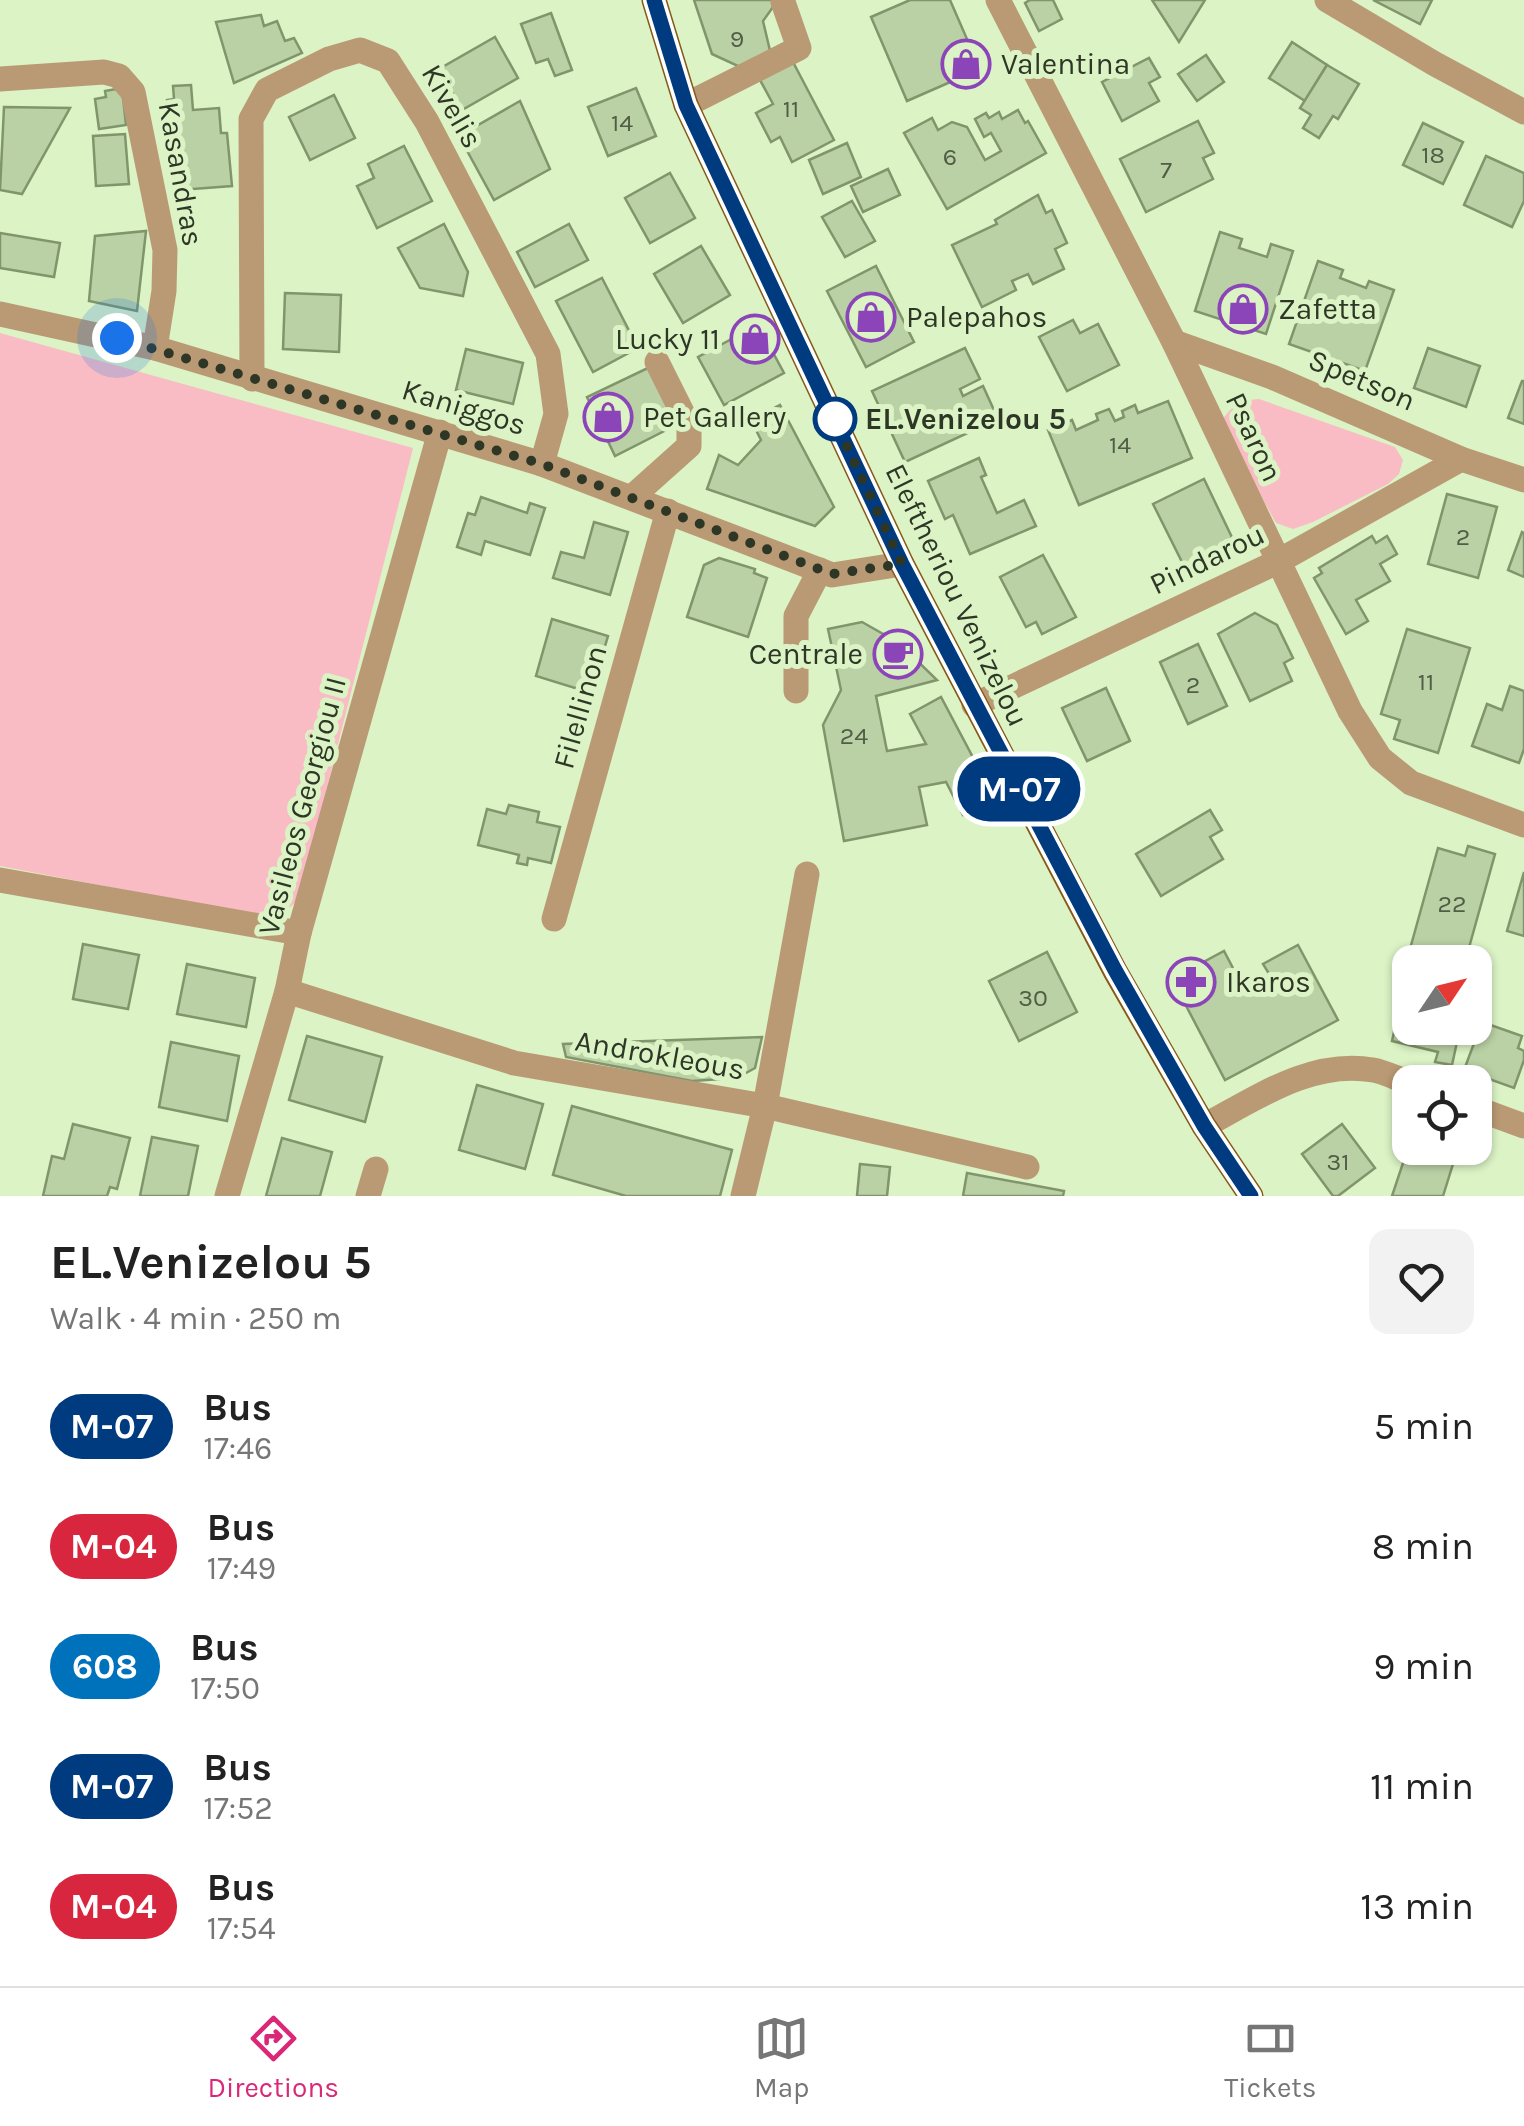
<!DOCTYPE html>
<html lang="en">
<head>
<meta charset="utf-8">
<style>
	:root { --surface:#fff; --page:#f2f2f2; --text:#222; --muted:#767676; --line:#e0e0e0; --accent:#db2777 }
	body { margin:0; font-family:Karla,sans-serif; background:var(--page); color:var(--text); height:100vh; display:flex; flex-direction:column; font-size:38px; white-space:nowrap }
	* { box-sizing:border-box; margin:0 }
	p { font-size:32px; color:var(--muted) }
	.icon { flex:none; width:55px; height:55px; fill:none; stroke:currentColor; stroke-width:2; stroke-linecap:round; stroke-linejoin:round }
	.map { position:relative; height:1196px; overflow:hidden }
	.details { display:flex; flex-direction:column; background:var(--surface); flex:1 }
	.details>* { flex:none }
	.badge { padding:0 20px; border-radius:32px; font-size:35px; line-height:65px }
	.needle { width:65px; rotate:55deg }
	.tools { position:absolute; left:1392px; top:945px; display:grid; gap:20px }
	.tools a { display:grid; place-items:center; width:100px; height:100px; border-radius:20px; background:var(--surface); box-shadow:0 2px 8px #0004; font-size:50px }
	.you { position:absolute; width:50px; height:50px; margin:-25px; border:8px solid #fff; border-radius:50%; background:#1a73e8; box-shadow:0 0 0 15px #1a73e833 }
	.map>.badge { position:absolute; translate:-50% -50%; box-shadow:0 0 0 5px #fff }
	.round { display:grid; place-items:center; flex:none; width:105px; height:105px; border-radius:20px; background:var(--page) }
	.head { display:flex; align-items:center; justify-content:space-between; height:170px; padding:0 50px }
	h1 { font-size:48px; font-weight:700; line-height:75px }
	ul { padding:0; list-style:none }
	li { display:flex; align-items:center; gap:30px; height:120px; padding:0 50px }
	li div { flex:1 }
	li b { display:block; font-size:38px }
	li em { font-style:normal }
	li .badge { min-width:110px; font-weight:700; text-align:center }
	.menu { display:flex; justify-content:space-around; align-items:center; height:140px; border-top:2px solid var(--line); background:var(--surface); font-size:28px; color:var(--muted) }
	.menu a { display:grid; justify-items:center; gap:5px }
	.menu .on { color:var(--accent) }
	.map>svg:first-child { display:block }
	.green { fill:#f9bcc4 }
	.building { fill:#bad1a5; stroke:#80956b; stroke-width:2.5 }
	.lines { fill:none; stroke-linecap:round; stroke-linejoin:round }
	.minor { stroke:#ba9a74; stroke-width:25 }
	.major { stroke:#875919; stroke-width:25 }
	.line-casing { stroke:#fff; stroke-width:22 }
	.line { stroke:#003b80; stroke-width:15 }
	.walk { stroke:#2e3726; stroke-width:10; stroke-dasharray:0 18 }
	.stop-dot { fill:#fff; stroke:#003b80; stroke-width:5 }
	.labels { text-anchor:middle; stroke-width:10; stroke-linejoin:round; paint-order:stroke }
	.number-label { font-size:25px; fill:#515e46 }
	.poi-label { font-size:30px; fill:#2e3726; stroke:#dbf3c5; text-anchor:start }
	.street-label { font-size:30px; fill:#2e3726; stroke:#dbf3c5 }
	.stop-label { font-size:30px; font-weight:bold; fill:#2e3726; stroke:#dbf3c5; text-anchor:start }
</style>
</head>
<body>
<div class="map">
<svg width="1524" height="1196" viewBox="0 0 1524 1196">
	<rect width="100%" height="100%" fill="#dbf3c5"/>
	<g class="green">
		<path d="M0,333L413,448L299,898C286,914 275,916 255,915L0,866Z"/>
		<path d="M1259,399L1395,447L1403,460L1399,474L1388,484L1313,522L1293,529L1276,523L1225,431L1224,417C1235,404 1242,400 1259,399Z"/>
	</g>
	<g class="building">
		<path d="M694,0H778L763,21L771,55L742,68L712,54Z"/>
		<path d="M910,0H950L980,69L907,101L871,17Z"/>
		<path d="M1030,0H1053L1062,19L1039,31L1025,3Z"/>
		<path d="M1152,0H1205L1179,42Z"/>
		<path d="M1373,0H1432L1420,24Z"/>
		<path d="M551,13L572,70L555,76L548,59L536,63L521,24Z"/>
		<path d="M261,15L264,26L277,21L285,41L294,38L302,53L234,83L216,22Z"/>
		<path d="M495,37L518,78L462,110L439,69Z"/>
		<path d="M1292,42L1327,65L1305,101L1269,78Z"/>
		<path d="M1206,55L1224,82L1197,101L1178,74Z"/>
		<path d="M1149,58L1160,77L1149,83L1159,101L1122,121L1102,82Z"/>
		<path d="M793,62L834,140L792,162L780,137L771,142L756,113L773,104L760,80Z"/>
		<path d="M1327,65L1359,84L1338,119L1333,116L1319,138L1303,128L1311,115L1300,108Z"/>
		<path d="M191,85L193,110L219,108L221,133H227L232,186L180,190L178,158L171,159L167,100L174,99L173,86Z"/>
		<path d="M122,88L126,125L99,129L95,99L106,97L105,91Z"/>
		<path d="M636,88L656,136L608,156L588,107Z"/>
		<path d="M334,95L355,138L310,160L289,117Z"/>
		<path d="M520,101L550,169L494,200L459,136Z"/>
		<path d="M4,107L70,108L22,194L0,190Z"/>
		<path d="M1018,110L1025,123L1028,121L1046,153L947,209L904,133L932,118L938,130L952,122L967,127L985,160L1001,151L991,133L984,137L975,119L986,113L989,118L999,112L1002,119Z"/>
		<path d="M1198,121L1214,153L1203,158L1213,179L1146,212L1120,159Z"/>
		<path d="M1423,123L1463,142L1443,184L1403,165Z"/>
		<path d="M125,134L129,184L96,186L93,136Z"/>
		<path d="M847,143L861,177L823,194L809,160Z"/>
		<path d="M404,146L432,201L377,228L357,186L374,178L368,164Z"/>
		<path d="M1486,156L1524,173V201L1512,227L1464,205Z"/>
		<path d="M888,169L900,195L863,212L851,186Z"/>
		<path d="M670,173L695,218L650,243L625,198Z"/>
		<path d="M1038,195L1046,213L1052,210L1067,243L1055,249L1064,269L1033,284L1028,274L1012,281L1016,290L982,307L952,245L997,224L995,220Z"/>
		<path d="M852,201L875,241L845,257L822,217Z"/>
		<path d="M444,224L468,272L463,296L420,288L398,248Z"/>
		<path d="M569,224L588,260L535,287L517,252Z"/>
		<path d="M146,231L137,311L89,301L95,236Z"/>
		<path d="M1220,232L1242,239L1239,248L1267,257L1271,244L1293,251L1266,334L1195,311Z"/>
		<path d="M0,233L60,243L54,277L0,268Z"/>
		<path d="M701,246L730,295L683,323L654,274Z"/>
		<path d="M1318,261L1343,270L1340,278L1366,288L1369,281L1394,290L1365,371L1289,344Z"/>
		<path d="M876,266L914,342L866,367L827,291Z"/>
		<path d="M602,278L638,348L593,372L556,301Z"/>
		<path d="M285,293L341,295L339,352L283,349Z"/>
		<path d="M1073,320L1080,333L1098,324L1119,365L1067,391L1039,337Z"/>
		<path d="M758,325L784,373L724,405L698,357Z"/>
		<path d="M965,348L980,379L960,389L963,396L983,386L998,419L905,462L872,391Z"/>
		<path d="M1428,348L1480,366L1466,407L1414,388Z"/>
		<path d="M466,349L523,363L513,404L456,390Z"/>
		<path d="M650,367L678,424L615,456L587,397Z"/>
		<path d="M1522,381H1524V424L1508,418Z"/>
		<path d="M1168,401L1192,458L1079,505L1048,430L1072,420L1076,430L1098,420L1096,414L1109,409L1115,421L1124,417L1122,411L1135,405L1138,413Z"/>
		<path d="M780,405L834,507L815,526L707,489L719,455L738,465L761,440L751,420Z"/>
		<path d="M979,458L986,475L981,477L997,513L1024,500L1036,526L970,554L953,515L945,519L928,481Z"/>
		<path d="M1204,479L1239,552L1189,576L1153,504Z"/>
		<path d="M1447,494L1497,507L1478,578L1428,564Z"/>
		<path d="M481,497L527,513L530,503L545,508L530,555L485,541L481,555L457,547L468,513L475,515Z"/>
		<path d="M594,522L628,532L610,595L553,578L561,552L584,558Z"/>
		<path d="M1522,532L1524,533V577L1508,570Z"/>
		<path d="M1372,536L1376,543L1387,536L1397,554L1380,564L1390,581L1356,600L1368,621L1346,634L1314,578L1322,573L1319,568Z"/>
		<path d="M1043,555L1076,617L1042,634L1036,622L1026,627L1000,577Z"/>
		<path d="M719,558L755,569L754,573L767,578L748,637L687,617L704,565Z"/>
		<path d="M1255,613L1277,625L1293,658L1284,663L1292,681L1250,701L1218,634Z"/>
		<path d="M552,619L608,636L591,693L536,676Z"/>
		<path d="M862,622L899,643L937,680L876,696L887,751L926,744L910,714L941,697L995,799L963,815L946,782L919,787L927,825L844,841L823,725L841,690L828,629Z"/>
		<path d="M1407,629L1470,648L1438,753L1394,739L1400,720L1381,714Z"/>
		<path d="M1198,644L1227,706L1188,724L1160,662Z"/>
		<path d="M1510,686L1524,691V749L1519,763L1472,746L1487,704L1502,710Z"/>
		<path d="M1106,688L1130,741L1087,761L1062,708Z"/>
		<path d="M509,805L539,812L537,822L560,827L551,863L528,858L527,865L517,863L519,855L478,845L487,809L506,814Z"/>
		<path d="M1210,810L1222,830L1210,837L1223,859L1161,896L1136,854Z"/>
		<path d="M1468,846L1495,854L1465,962L1410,949L1438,848L1465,856Z"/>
		<path d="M1524,872V936L1507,931Z"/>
		<path d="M83,944L139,955L128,1009L73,999Z"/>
		<path d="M1298,945L1338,1020L1225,1080L1172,979L1224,951L1245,991L1271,977L1263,964Z"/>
		<path d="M1047,952L1077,1012L1019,1041L989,981Z"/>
		<path d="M187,964L255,978L246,1027L177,1014Z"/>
		<path d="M1404,987L1410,988V1028H1460L1452,1065L1435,1062L1438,1052L1392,1041Z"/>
		<path d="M1482,1022L1522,1036L1518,1048L1524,1051V1060L1514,1088L1464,1070Z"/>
		<path d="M307,1036L382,1057L365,1122L289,1100Z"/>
		<path d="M762,1037L755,1068L737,1078L692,1081L566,1057L563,1044Z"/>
		<path d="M171,1042L239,1056L227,1121L159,1107Z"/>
		<path d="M477,1085L543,1104L525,1169L459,1150Z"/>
		<path d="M572,1106L732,1150L720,1196H626L553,1175Z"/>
		<path d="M73,1124L130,1138L117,1189L110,1187L107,1196H43L52,1156L64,1159Z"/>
		<path d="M1342,1124L1375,1168L1338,1196H1333L1302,1154Z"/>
		<path d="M152,1137L198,1146L188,1196H140Z"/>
		<path d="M282,1138L332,1152L320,1196H266Z"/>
		<path d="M1410,1142V1148H1458L1443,1196H1392Z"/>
		<path d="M860,1164L890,1167L887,1196H857Z"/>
		<path d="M967,1173L1064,1191L1063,1196H963Z"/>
	</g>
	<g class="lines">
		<g class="minor">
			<path d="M998,0L1174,342L1350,711L1380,758L1411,783L1524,825"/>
			<path d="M1327,0L1435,64L1524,112"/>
			<path d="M0,79L104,72L119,76L133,92L165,250L164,291L155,348"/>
			<path d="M686,105L799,48L783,2"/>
			<path d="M0,314L155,348L542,464L832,575L902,564"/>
			<path d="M1174,342L1272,377L1461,459L1524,480"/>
			<path d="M252,379L251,119L267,90L329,59L360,50L388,61L427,122L548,354L556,414L542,464"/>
			<path d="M632,497L689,446V426L657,362"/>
			<path d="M796,691V616L820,570"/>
			<path d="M974,705L1277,562L1461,459"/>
			<path d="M0,880L299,933"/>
			<path d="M554,919L668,511"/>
			<path d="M287,991L514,1063L765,1106L1027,1167"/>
			<path d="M1475,1108L1524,1126"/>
			<path d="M1204,1126C1255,1099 1311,1059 1373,1070C1385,1072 1398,1079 1410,1083"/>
			<path d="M227,1196L287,991L299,933L440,432"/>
			<path d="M368,1196L376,1169"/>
			<path d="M743,1196L765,1106L807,874"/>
		</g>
		<path class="major" d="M654,0L686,105L902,564L1115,971L1204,1126L1251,1196"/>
	</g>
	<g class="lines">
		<g class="line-casing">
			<path id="line" d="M654,0L686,105L902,564L1115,970L1204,1126L1251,1196"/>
		</g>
		<use href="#line" class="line"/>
		<path class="walk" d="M117,338L542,464L832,574L902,564L828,406L835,419"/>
	</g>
	<defs>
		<g id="shop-ring" transform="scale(2.5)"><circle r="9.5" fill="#dbf3c5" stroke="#8c45b8" stroke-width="1.5"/><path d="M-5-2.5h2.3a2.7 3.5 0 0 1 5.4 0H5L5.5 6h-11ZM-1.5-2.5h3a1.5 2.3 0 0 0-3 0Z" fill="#8c45b8"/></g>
		<g id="cafe-ring" transform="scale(2.5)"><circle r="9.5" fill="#dbf3c5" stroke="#8c45b8" stroke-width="1.5"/><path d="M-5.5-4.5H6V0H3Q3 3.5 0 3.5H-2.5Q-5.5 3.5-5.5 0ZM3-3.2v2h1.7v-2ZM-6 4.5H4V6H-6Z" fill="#8c45b8"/></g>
		<g id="pharmacy-ring" transform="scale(2.5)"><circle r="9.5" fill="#dbf3c5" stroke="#8c45b8" stroke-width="1.5"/><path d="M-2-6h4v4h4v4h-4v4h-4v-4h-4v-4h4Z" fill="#8c45b8"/></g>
	</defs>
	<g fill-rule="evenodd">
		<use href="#shop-ring" x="966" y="64"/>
		<use href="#shop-ring" x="1243" y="309"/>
		<use href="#shop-ring" x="871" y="317"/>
		<use href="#shop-ring" x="755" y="339"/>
		<use href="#shop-ring" x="608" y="417"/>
		<use href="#cafe-ring" x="898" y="654"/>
		<use href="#pharmacy-ring" x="1191" y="982"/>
	</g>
	<circle class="stop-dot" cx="835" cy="419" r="20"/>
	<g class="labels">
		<g class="number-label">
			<text x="737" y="47">9</text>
			<text x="791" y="117">11</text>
			<text x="622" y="131">14</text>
			<text x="1433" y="163">18</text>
			<text x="950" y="165">6</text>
			<text x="1166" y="178">7</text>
			<text x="1120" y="453">14</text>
			<text x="1463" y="545">2</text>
			<text x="1426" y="690">11</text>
			<text x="1193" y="693">2</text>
			<text x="854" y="744">24</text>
			<text x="1452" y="912">22</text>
			<text x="1033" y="1006">30</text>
			<text x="1338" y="1170">31</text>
		</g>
		<g class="poi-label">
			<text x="1001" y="74">Valentina</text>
			<text x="1278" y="319">Zafetta</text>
			<text x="906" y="327">Palepahos</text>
			<text x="720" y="349" text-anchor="end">Lucky 11</text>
			<text x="643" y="427">Pet Gallery</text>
			<text x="863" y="664" text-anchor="end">Centrale</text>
			<text x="1226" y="992">Ikaros</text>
		</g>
		<g class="street-label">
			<text transform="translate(452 106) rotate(60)" y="10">Kivelis</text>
			<text transform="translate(181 174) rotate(80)" y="10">Kasandras</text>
			<text transform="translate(1362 380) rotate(23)" y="10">Spetson</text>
			<text transform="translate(464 407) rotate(17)" y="10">Kaniggos</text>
			<text transform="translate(1254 437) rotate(65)" y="10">Psaron</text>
			<text transform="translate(1207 559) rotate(-26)" y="10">Pindarou</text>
			<text transform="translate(957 595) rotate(64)" y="10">Eleftheriou Venizelou</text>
			<text transform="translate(580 707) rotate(-74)" y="10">Filellinon</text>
			<text transform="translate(302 806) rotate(-75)" y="10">Vasileos Georgiou II</text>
			<text transform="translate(660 1055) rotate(10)" y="10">Androkleous</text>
		</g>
		<g class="stop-label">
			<text x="865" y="429">EL.Venizelou 5</text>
		</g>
	</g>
</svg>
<div class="tools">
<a><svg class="needle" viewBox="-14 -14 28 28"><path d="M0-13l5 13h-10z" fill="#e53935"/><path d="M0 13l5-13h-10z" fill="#767676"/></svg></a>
<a><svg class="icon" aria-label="locate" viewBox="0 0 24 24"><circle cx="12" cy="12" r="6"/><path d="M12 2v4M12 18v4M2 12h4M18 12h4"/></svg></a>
</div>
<div class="you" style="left:117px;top:338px"></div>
<b class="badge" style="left:1019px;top:789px;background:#003b80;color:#fff">M-07</b>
</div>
<section class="details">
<div class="head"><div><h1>EL.Venizelou 5</h1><p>Walk · 4 min · 250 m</p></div><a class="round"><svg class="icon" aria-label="heart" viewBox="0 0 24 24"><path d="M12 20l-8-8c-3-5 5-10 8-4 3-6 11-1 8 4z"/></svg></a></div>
<ul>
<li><span class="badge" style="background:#003b80;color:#fff">M-07</span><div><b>Bus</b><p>17:46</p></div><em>5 min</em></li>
<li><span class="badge" style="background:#d7263d;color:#fff">M-04</span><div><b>Bus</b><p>17:49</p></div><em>8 min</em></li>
<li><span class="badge" style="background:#0072bc;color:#fff">608</span><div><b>Bus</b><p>17:50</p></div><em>9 min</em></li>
<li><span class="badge" style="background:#003b80;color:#fff">M-07</span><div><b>Bus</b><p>17:52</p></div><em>11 min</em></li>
<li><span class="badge" style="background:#d7263d;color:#fff">M-04</span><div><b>Bus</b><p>17:54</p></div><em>13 min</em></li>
</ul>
</section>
<nav class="menu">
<a class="on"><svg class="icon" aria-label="directions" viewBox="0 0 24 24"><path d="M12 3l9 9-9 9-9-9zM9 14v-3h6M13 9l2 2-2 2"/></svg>Directions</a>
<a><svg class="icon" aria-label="map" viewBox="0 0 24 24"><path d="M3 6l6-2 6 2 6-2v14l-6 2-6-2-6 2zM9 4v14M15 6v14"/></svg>Map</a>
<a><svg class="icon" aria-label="tickets" viewBox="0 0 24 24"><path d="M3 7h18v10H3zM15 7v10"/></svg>Tickets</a>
</nav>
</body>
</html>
